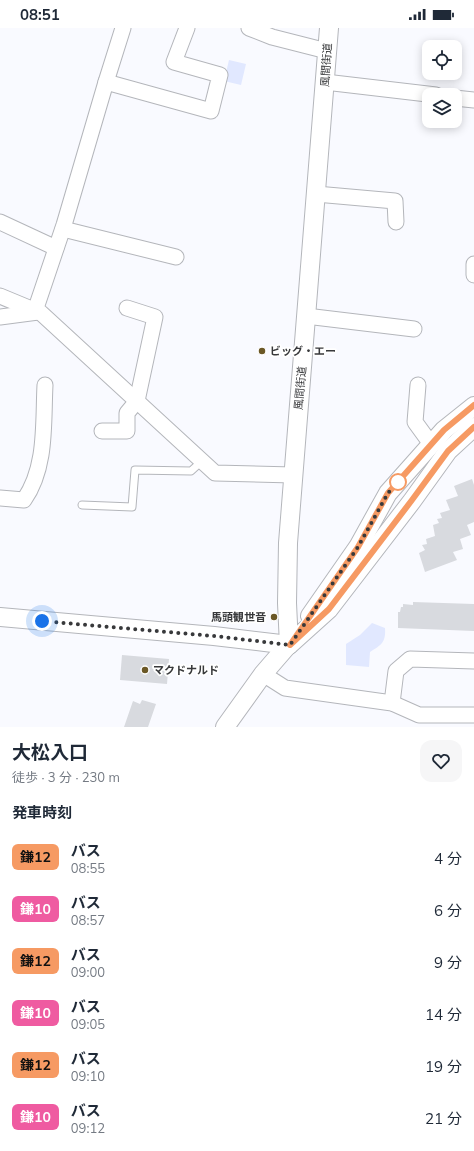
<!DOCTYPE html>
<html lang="ja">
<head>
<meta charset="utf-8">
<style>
	:root { --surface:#fff; --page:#f6f6f7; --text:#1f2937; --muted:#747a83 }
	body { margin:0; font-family:Mulish,"Noto Sans JP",sans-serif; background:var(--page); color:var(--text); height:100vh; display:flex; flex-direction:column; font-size:15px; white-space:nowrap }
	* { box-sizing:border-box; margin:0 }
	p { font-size:13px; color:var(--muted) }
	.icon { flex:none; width:22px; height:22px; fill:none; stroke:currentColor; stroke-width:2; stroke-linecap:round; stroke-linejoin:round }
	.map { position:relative; height:699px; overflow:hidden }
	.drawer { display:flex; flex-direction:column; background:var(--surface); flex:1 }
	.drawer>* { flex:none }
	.badge { padding:0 8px; border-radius:6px; font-size:14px; line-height:26px }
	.buttons { position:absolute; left:422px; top:12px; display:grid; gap:8px }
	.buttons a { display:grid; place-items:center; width:40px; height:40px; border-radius:8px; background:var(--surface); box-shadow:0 2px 10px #0003; font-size:20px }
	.you { position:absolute; width:20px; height:20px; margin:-10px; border:3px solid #fff; border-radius:50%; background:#1a73e8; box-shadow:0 0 0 6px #1a73e833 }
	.map>.badge { position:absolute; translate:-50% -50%; box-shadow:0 0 0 2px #fff }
	h2 { padding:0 12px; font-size:15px; line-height:36px }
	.round { display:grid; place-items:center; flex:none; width:42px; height:42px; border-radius:12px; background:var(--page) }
	.overview { display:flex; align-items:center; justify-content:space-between; height:68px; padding:0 12px }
	h1 { font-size:19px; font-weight:700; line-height:30px }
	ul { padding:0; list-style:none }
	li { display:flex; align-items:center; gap:12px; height:52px; padding:0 12px }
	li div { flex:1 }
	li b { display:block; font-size:15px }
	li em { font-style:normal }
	li .badge { min-width:44px; font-weight:700; text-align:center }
	.status { display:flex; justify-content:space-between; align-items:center; height:28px; padding:0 20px; background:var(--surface); direction:ltr }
	.status svg { height:11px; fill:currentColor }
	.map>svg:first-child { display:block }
	.green { fill:#e1e8ff }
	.building { fill:#d8dadf }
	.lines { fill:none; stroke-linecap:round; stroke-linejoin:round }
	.service-casing { stroke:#b4b6bb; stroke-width:9 }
	.minor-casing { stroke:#b4b6bb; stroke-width:17 }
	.tertiary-casing { stroke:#b4b6bb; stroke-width:20 }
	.service { stroke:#fff; stroke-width:7 }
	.minor { stroke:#fff; stroke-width:15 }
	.tertiary { stroke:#fff; stroke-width:18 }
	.line-casing { stroke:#fff; stroke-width:9 }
	.line { stroke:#f69a63; stroke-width:6 }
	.walk { stroke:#38393b; stroke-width:4; stroke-dasharray:0 7.2 }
	.poi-dot { fill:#6b5826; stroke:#fff; stroke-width:1.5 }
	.stop-dot { fill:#fff; stroke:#f69a63; stroke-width:2 }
	.labels { text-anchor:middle; stroke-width:3.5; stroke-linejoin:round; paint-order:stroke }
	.street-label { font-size:11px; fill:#38393b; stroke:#fff }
	.poi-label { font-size:11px; font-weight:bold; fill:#38393b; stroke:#fff; text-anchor:start }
</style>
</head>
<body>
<div class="status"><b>08:51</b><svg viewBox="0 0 49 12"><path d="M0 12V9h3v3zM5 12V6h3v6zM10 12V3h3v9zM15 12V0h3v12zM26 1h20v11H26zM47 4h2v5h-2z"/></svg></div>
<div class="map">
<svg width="474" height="699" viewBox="0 0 474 699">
	<rect width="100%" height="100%" fill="#f9faff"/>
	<g class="green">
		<path d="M229,32L246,36L241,57L224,53Z"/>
		<path d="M372,595L385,600C386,615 381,617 370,624L369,639L346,637V616L360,607Z"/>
	</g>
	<g class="building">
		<path d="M472,451L474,457V494L467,497L471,507L460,511L463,521L453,524L457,532L425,544L419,525L425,522L422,517L427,516L426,511L435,508L433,497L439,495L437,491L442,490L440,485L450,482L446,472L458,468L454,458Z"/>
		<path d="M413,574L474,576V603L398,600V584H400L401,579H403V576L413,577Z"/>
		<path d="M122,627L169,631L167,656L120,652Z"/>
		<path d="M142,672L156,676L148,699H124L133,673L140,676Z"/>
	</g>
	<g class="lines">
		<g class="service-casing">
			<path id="service" d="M82,477L132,479L135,442L191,443L202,433"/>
		</g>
		<g class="minor-casing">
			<g id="minor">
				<path d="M249,0L272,9L327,23"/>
				<path d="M106,54L211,83L220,47L174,34L187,0"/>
				<path d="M325,54L436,67"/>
				<path d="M455,70L474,72"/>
				<path d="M316,166L395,173L396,194"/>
				<path d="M0,194L56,220"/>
				<path d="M63,201L176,229"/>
				<path d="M474,236V247"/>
				<path d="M0,268L41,285L215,445L293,447"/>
				<path d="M35,283L64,197L106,54L123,0"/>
				<path d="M306,288L414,301"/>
				<path d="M0,289L38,284"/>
				<path d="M418,357L415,394L431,416"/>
				<path d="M102,403H127V385L137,373L155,289L127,280"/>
				<path d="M0,470L24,472C47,439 43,395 45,357"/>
				<path d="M263,646L285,660L392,675L419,687H474"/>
				<path d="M392,675L396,643L410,631L474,633"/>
			</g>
		</g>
		<g class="tertiary-casing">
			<g id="tertiary">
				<path d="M310,588L358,519L388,465L444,402L474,378"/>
				<path d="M0,589L214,608L289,617L329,581L412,473L448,423L474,399"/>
				<path d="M289,617L287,575L288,515L329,0"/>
				<path d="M225,699L263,646L295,609"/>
			</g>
		</g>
		<use href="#service" class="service"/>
		<use href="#minor" class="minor"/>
		<use href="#tertiary" class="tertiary"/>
	</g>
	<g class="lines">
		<g class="line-casing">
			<path id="line" d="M474,377L444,402L388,465L358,519L290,617L329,581L412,472L448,423L474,399"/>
		</g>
		<use href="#line" class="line"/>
		<path class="walk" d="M42,593L214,608L290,617L358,519L388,465L398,454"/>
	</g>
	<g class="poi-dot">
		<circle cx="262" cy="323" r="4"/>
		<circle cx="274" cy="589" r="4"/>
		<circle cx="145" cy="642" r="4"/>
	</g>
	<circle class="stop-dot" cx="398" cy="454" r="8"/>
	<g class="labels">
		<g class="street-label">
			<text transform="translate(326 37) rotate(-86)" y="4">風間街道</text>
			<text transform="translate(300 360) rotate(-85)" y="4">風間街道</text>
		</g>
		<g class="poi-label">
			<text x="270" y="327">ビッグ・エー</text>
			<text x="266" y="593" text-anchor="end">馬頭観世音</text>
			<text x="153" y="646">マクドナルド</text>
		</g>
	</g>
</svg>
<div class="buttons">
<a><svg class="icon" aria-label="locate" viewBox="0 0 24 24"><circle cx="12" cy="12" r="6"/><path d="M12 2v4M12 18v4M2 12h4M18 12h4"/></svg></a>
<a><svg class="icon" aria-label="layers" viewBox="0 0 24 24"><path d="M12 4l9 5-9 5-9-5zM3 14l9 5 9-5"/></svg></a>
</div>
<div class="you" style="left:42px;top:593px"></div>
</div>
<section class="drawer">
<div class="overview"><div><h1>大松入口</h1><p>徒歩 · 3 分 · 230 m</p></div><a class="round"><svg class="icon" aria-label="heart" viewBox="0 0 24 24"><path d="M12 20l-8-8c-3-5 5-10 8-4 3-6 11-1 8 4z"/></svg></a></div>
<h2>発車時刻</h2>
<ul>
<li><span class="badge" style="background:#f69a63;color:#111">鎌12</span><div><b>バス</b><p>08:55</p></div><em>4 分</em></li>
<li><span class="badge" style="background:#ef5ba1;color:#fff">鎌10</span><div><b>バス</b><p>08:57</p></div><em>6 分</em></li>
<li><span class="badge" style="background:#f69a63;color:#111">鎌12</span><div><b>バス</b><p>09:00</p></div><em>9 分</em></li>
<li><span class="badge" style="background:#ef5ba1;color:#fff">鎌10</span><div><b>バス</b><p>09:05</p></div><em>14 分</em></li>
<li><span class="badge" style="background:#f69a63;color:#111">鎌12</span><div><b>バス</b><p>09:10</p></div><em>19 分</em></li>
<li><span class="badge" style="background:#ef5ba1;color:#fff">鎌10</span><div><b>バス</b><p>09:12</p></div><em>21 分</em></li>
</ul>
</section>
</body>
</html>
